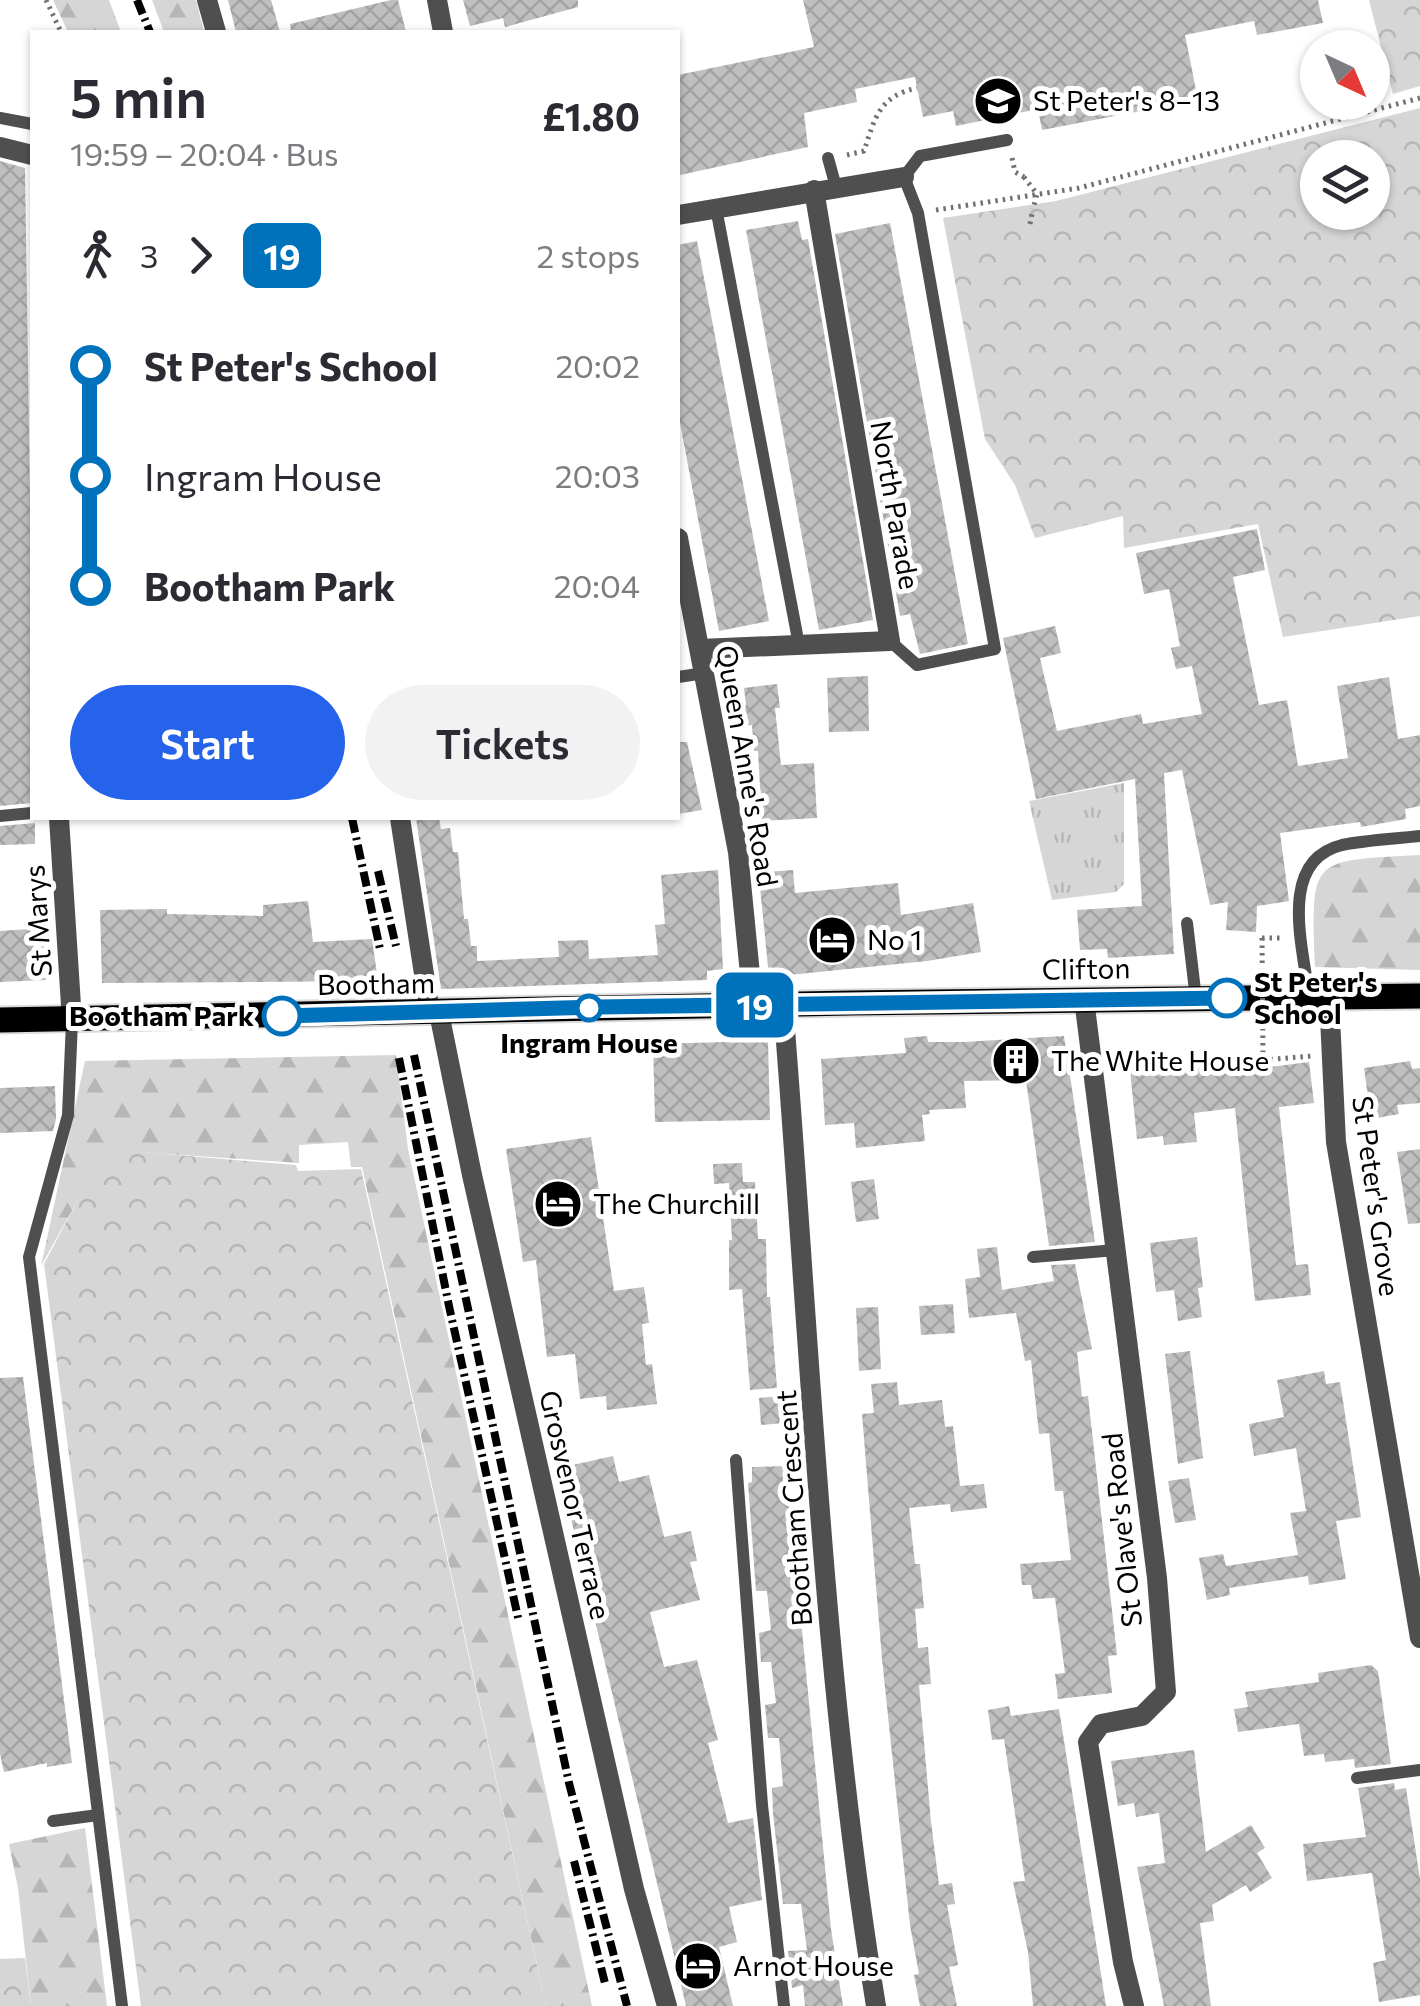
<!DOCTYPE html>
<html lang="en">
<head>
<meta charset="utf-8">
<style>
	:root { --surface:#fff; --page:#f2f2f3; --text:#2b2b33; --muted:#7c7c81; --accent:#2563eb }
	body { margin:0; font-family:Commissioner,sans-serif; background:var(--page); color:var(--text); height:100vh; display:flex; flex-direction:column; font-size:38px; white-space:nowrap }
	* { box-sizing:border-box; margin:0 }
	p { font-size:32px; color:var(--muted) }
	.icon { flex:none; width:55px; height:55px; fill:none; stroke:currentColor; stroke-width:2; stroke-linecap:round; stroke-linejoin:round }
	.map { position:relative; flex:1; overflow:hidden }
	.drawer { position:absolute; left:30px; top:30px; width:650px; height:790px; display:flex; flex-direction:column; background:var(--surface); border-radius:0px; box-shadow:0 2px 8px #0004 }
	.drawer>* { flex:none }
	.badge { padding:0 20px; border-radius:15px; font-size:35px; line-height:65px }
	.needle { width:65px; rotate:136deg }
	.tools { position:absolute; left:1300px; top:30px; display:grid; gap:20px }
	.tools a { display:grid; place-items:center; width:90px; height:90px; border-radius:50%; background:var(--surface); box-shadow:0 2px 8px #0004; font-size:50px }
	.map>.badge { position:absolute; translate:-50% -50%; box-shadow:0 0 0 5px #fff }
	.legs { display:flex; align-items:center; gap:15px; height:110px; padding:0 40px; font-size:32px }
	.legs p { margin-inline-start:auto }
	.summary { display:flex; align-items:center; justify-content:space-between; height:170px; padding:0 40px }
	h1 { font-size:55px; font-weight:600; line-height:75px }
	.cta { display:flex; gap:20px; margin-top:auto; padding:20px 40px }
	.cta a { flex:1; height:115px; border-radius:60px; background:var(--accent); color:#fff; font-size:40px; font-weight:600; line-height:115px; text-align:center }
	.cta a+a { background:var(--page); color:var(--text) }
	ul { padding:0 40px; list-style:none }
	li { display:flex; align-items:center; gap:35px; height:110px; font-size:38px }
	li i { display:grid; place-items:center; width:15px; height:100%; margin:0 12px; background:currentColor }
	li i::after { content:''; width:25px; height:25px; margin:-12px; border:8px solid; border-radius:50%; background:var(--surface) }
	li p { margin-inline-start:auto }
	li:first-child i { background:linear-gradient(#0000 50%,currentColor 0) }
	li:last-child i { background:linear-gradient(currentColor 50%,#0000 0) }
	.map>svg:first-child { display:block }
	.grass { fill:url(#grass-tufts) }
	.forest { fill:url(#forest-firs) }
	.park { fill:url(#park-crowns); fill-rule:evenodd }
	.building { fill:url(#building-cross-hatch) }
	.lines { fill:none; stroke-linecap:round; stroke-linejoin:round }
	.primary-casing { stroke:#dbdbdb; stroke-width:29 }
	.path { stroke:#717171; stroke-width:5; stroke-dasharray:2.5 5; stroke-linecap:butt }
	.lane { stroke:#4f4f4f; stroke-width:12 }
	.street { stroke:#4f4f4f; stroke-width:20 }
	.primary { stroke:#000; stroke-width:25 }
	.rail { stroke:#000; stroke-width:8; stroke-dasharray:15 5 2.5 5; stroke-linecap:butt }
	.path-bridge { stroke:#717171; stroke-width:5; stroke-dasharray:2.5 5; stroke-linecap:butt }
	.line-1-casing { stroke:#fff; stroke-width:22 }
	.line-1 { stroke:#0072bc; stroke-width:15 }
	.stop-1-dot { fill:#fff; stroke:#0072bc; stroke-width:5 }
	.labels { text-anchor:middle; stroke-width:10; stroke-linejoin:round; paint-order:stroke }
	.poi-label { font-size:28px; fill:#000; stroke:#fff; text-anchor:start }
	.street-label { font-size:28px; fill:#000; stroke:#fff }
	.stop-label { font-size:28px; font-weight:bold; fill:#000; stroke:#fff; text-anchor:start }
</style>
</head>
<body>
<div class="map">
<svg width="1420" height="2006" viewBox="0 0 1420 2006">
	<defs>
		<pattern id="grass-tufts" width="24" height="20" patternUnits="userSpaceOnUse" patternTransform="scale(2.5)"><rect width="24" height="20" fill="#d6d6d6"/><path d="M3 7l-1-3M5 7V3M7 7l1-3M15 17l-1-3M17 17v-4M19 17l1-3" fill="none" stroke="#b6b6b6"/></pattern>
		<pattern id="forest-firs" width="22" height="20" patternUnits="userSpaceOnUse" patternTransform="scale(2.5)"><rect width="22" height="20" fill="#d6d6d6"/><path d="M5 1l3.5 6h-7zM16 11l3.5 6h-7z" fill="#b6b6b6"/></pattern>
		<pattern id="park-crowns" width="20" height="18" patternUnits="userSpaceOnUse" patternTransform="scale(2.5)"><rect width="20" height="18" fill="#d6d6d6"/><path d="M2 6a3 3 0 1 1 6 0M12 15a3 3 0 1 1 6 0" fill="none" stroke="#b6b6b6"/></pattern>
		<pattern id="building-cross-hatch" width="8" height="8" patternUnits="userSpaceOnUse" patternTransform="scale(2.5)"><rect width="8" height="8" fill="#bfbfbf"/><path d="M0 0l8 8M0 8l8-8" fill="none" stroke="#a2a2a2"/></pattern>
	</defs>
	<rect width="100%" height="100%" fill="#fff"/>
	<path class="grass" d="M1124,783V884L1116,892L1052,900L1029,801Z"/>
	<g class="forest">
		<path d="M53,0H109L121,32H68Z"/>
		<path d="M152,0H196L204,32H164Z"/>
		<path d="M1420,855V970L1315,967C1311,856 1310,861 1420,855Z"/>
		<path d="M396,1055L408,1149L592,2006H546L362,1167H351L348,1142L299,1145V1163L106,1150L41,1266L85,1061Z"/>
		<path d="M85,1828L107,2006H31L18,1888L9,1844Z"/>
	</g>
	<g class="park">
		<path d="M1369,0H1420V86L1393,94Z"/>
		<path d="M1420,108V616L1283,637L1258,524L1124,548L1123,516L1035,538L1015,485L985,439L943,218L1056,201ZM1318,158H1372V212H1318Z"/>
		<path d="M105,1149L296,1165L298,1171L361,1169L546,2006H141L44,1264Z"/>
		<path d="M25,1958L31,2006H0V1959Z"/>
	</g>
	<g class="building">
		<path d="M228,0H271L280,32H236Z"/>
		<path d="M391,0H398L406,32H291L290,24Z"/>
		<path d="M463,0H578V7L505,27L503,18L470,26Z"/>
		<path d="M803,0H1318L1323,23L1257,35L1254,21L1185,35L1198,100L1042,130L1038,109L956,126L953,111L923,117L915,77L855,89L857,102L804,113L808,147L680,175L678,159V75L814,47Z"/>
		<path d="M0,161L25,168L32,631V803L0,806Z"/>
		<path d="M798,221L802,240L808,239L873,620L819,630L746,230Z"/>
		<path d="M890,223L968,644L920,654L910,614L900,616L835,234Z"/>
		<path d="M697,241L769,621L719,631L678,412V245Z"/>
		<path d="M1257,529L1265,570L1233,577L1259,705L1287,700L1298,766L1348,758L1337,686L1389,677L1398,739L1420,735V806L1405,809L1406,819L1361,827L1360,822L1280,833L1289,901L1257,906L1256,932L1226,930L1228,902L1210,905L1182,770L1164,773L1174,954L1108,958L1107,949L1080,950L1077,910L1142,906L1135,779L1036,799L1003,638L1055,626L1061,653L1040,658L1057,731L1141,714L1143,724L1202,714L1192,666L1176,669L1171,648L1180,646L1169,589L1144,594L1136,553Z"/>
		<path d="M868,676L869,731L829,732L827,678Z"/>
		<path d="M777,684L780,708H775L781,765L814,763L817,818L762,821L758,751H754L752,725L742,726L740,705H746L744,688Z"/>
		<path d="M678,742H687L702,810L678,814Z"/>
		<path d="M416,818H439L441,829L450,828L453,852H458L464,919H468L471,946H477V961L559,957L558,941L588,940L589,959L658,955L655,925L665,924L661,875L718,870L723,969L707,971V980L441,989Z"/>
		<path d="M35,823V844L0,845V826Z"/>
		<path d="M793,870L795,893L898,883L901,915L973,903L981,952L927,961L769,977L760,887L767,886L766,872Z"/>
		<path d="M308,901L313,942L372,939L378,981L102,983L100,910L167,909V914L263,916V905Z"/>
		<path d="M44,928L46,980L0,982V931Z"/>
		<path d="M927,1036L928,1042H963L1064,1036L1095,1242L1049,1246L1026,1080L964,1081L966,1108L929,1110L930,1114L922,1115L925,1141L856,1148L854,1123L825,1125L821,1059L906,1053L904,1038Z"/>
		<path d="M768,1041L770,1120L655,1122L653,1044Z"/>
		<path d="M1253,1057L1254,1069L1309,1062L1314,1103L1279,1107L1296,1265L1308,1264L1311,1295L1255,1301L1235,1108L1194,1113L1197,1142L1164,1145L1163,1136L1137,1139L1130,1070Z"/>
		<path d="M1410,1061L1412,1069L1420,1068V1103L1397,1105L1399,1114L1371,1119L1364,1068Z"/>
		<path d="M55,1086L56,1119L53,1131L0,1133V1088Z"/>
		<path d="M591,1137L614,1291L644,1287L649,1323L642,1324L646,1365L652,1364L657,1404L607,1410L606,1396L580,1399L575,1354L547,1357L536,1260L523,1262L506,1149Z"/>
		<path d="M1420,1149V1223L1408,1224L1397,1152Z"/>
		<path d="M742,1163L743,1182H755L758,1239H766L767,1297H770L777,1388L750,1390L742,1289L729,1290V1240H732L729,1183L714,1184L713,1164Z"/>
		<path d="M874,1179L879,1219L856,1222L851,1182Z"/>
		<path d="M1197,1237L1203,1287L1198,1288L1202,1317L1178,1321L1174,1290L1156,1292L1150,1243Z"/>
		<path d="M997,1247L1002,1290L1054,1281L1051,1265L1075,1264L1092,1349L1077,1352L1082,1397L1088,1396L1117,1655L1108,1656L1112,1693L1058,1699L1055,1674L1065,1673L1055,1598L1033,1599L1031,1585H1022L1020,1564L1071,1560L1063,1491H1055L1049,1433L1039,1434L1031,1360L1025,1361L1016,1313L969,1318L965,1279L980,1277L977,1249Z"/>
		<path d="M953,1304L955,1333L921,1335L919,1306Z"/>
		<path d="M878,1307L881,1369L859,1371L856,1308Z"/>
		<path d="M1190,1351L1203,1458L1178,1464L1165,1354Z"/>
		<path d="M1324,1371L1326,1384L1340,1382L1361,1517L1336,1521L1346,1579L1309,1585L1308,1576L1229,1588L1230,1595L1207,1600L1199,1558L1223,1554L1226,1566L1298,1555L1290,1513L1306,1511L1296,1448L1254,1456L1249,1424L1284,1417L1277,1380Z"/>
		<path d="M23,1377L72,1763L47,1767V1763L4,1772L0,1754V1378Z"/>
		<path d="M897,1382L899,1405L942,1400L945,1427L953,1426L960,1486L984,1484L987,1508L951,1512L950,1504L909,1508L915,1564H920L924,1608L915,1609L918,1648L928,1647L931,1684L919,1685L931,1822L939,1885L952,1883L955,1904L947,1905L958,1965L949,1967L957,2006H920L914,1975L919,1974L910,1925L882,1659L862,1414L874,1413L871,1384Z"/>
		<path d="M780,1396L783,1423L761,1425L759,1398Z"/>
		<path d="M613,1456L619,1482L649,1475L664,1537L691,1531L697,1561L690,1562L700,1600L650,1612L664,1667L697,1660L718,1740L708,1743L728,1823L753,1818L762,1900L729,1907L737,1942L719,1947L733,2006H686L559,1468Z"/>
		<path d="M786,1466L831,1929L843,2006H805L803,1985L792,1988L788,1951L807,1950L801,1904H783L773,1813L772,1788L783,1786L779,1738H768L765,1705L776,1703L771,1662H761L759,1633L771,1630L767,1591H756L748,1483L752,1482V1467Z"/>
		<path d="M1189,1478L1196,1520L1175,1523L1168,1481Z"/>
		<path d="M1371,1665L1378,1671L1391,1764L1355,1768L1354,1759L1325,1762L1324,1754L1304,1756L1299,1724L1238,1732L1234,1709L1248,1707L1245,1692L1319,1682L1318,1673Z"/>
		<path d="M1009,1706L1011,1716L1059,1709L1106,2006H1033L1028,1952L1013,1882L1025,1881L1004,1739L992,1740L988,1710Z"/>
		<path d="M1194,1750L1206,1852L1251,1825L1265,1848L1257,1853L1272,1878L1250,1892L1246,1885L1212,1905L1214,1921L1200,1923L1211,2006H1164L1137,1867L1165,1863L1159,1813L1136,1817L1134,1803L1118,1806L1111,1761Z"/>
		<path d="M1394,1783L1395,1790L1406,1788L1420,1879V1995L1379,2002L1373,1963L1386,1960L1372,1873L1307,1881L1303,1844L1366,1837L1358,1788Z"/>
	</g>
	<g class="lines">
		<g class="primary-casing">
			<path id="primary" d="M0,1020L851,1003L1420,996"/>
		</g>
		<g class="path">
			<path d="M46,0L61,32"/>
			<path d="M847,155L864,151C875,118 879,96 917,88"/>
			<path d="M1012,158L1015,172L1024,177"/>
			<path d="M936,210L1079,188L1420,98"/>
			<path d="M1030,224L1033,209"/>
			<path d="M1262,938H1284"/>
			<path d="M1263,1060L1312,1056"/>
		</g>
		<g class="lane">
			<path d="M0,118L32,124"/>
			<path d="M828,158L836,187"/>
			<path d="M716,208L799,645"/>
			<path d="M890,641L917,665L995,649L918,213L904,177L920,156L1007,140"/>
			<path d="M678,677L705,673"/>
			<path d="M0,816L32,813"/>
			<path d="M1187,923L1196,999"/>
			<path d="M1309,997C1304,950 1276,861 1342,845C1367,840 1394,839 1420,836"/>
			<path d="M72,1021L68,1115L29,1257L122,2006"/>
			<path d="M1033,1257L1116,1250"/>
			<path d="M736,1460L762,1805L784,2006"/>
			<path d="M1357,1778L1420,1770"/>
			<path d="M53,1821L98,1815"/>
		</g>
		<g class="street">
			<path d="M207,0L216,32"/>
			<path d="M437,0L443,32"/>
			<path d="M0,147L32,155"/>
			<path d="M678,215L904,177"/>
			<path d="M678,538L738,852L753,1005"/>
			<path d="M700,649L890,641L814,190"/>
			<path d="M59,818L72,1021"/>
			<path d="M400,818L430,1013"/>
			<path d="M1329,997L1336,1142L1420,1638"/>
			<path d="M1084,999L1157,1578L1166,1692L1142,1716L1101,1724L1088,1742L1123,1962L1134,2006"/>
			<path d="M783,1004C810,1338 822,1675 876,2006"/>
			<path d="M439,1013L472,1175L634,1889L667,2006"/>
		</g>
		<use href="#primary" class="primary"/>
		<g class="rail">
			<path d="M137,0L150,32"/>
			<path d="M352,818L380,949"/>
			<path d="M378,871L396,946"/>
			<path d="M414,1055L569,1783L627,2006"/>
			<path d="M399,1058L449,1306L519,1622"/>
			<path d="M574,1861L606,1987"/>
		</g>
		<g class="path-bridge">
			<path d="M1024,177L1037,194L1033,209"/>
			<path d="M1262,938L1263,1060"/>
		</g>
	</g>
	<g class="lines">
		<g class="line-1-casing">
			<path id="line-1" d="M282,1016L598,1007L1227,998"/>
		</g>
		<use href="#line-1" class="line-1"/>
	</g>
	<defs>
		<g id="school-disc" transform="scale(2.5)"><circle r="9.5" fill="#000" stroke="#fff"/><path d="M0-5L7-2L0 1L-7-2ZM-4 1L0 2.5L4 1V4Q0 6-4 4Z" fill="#fff"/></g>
		<g id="hotel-disc" transform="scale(2.5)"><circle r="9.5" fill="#000" stroke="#fff"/><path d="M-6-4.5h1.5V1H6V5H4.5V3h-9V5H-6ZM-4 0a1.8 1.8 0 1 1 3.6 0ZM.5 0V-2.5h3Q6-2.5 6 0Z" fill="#fff"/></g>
		<g id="building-disc" transform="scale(2.5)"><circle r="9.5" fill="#000" stroke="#fff"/><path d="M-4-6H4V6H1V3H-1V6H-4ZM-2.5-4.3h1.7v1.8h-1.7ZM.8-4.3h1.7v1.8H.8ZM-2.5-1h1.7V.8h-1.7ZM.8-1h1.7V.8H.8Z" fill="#fff"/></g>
	</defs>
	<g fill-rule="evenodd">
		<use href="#school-disc" x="998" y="101"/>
		<use href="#hotel-disc" x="832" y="940"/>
		<use href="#building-disc" x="1016" y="1061"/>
		<use href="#hotel-disc" x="558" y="1204"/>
		<use href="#hotel-disc" x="698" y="1966"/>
	</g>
	<g class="stop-1-dot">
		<circle cx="1227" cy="998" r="18"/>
		<circle cx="589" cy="1008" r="12"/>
		<circle cx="282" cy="1016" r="18"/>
	</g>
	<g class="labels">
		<g class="poi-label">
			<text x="1033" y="111">St Peter's 8–13</text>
			<text x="867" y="950">No 1</text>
			<text x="1051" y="1071">The White House</text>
			<text x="593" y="1214">The Churchill</text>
			<text x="733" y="1976">Arnot House</text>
		</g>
		<g class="street-label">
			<text transform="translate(895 505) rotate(80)" y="10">North Parade</text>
			<text transform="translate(747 766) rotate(80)" y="10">Queen Anne's Road</text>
			<text transform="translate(38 921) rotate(-94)" y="10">St Marys</text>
			<text transform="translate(1086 969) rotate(-1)" y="10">Clifton</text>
			<text transform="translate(376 984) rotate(-1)" y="10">Bootham</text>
			<text transform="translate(1376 1196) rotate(82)" y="10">St Peter's Grove</text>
			<text transform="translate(575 1505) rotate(77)" y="10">Grosvenor Terrace</text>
			<text transform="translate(794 1508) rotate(-94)" y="10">Bootham Crescent</text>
			<text transform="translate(1122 1530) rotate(-96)" y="10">St Olave's Road</text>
		</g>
		<g class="stop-label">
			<text x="1254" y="992">St Peter's<tspan x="1254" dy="32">School</tspan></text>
			<text x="254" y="1026" text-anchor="end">Bootham Park</text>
			<text x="589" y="1053" text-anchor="middle">Ingram House</text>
		</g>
	</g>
</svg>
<div class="tools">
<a><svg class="needle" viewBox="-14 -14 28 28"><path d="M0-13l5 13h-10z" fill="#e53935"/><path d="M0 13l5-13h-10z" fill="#7c7c81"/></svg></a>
<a><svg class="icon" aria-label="layers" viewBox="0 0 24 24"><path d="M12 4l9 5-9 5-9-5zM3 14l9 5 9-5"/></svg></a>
</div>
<b class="badge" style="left:755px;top:1005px;background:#0072bc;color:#fff">19</b>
<section class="drawer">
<div class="summary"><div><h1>5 min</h1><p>19:59 – 20:04 · Bus</p></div><b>£1.80</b></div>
<div class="legs"><svg class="icon" aria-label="walk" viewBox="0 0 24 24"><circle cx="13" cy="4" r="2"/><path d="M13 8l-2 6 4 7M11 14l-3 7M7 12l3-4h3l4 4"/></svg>3<svg class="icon" aria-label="forward" viewBox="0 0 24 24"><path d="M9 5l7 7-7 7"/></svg><b class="badge" style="background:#0072bc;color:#fff">19</b><p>2 stops</p></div>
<ul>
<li><i style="color:#0072bc"></i><b>St Peter's School</b><p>20:02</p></li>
<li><i style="color:#0072bc"></i><span>Ingram House</span><p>20:03</p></li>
<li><i style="color:#0072bc"></i><b>Bootham Park</b><p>20:04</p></li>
</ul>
<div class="cta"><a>Start</a><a>Tickets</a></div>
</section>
</div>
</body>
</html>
